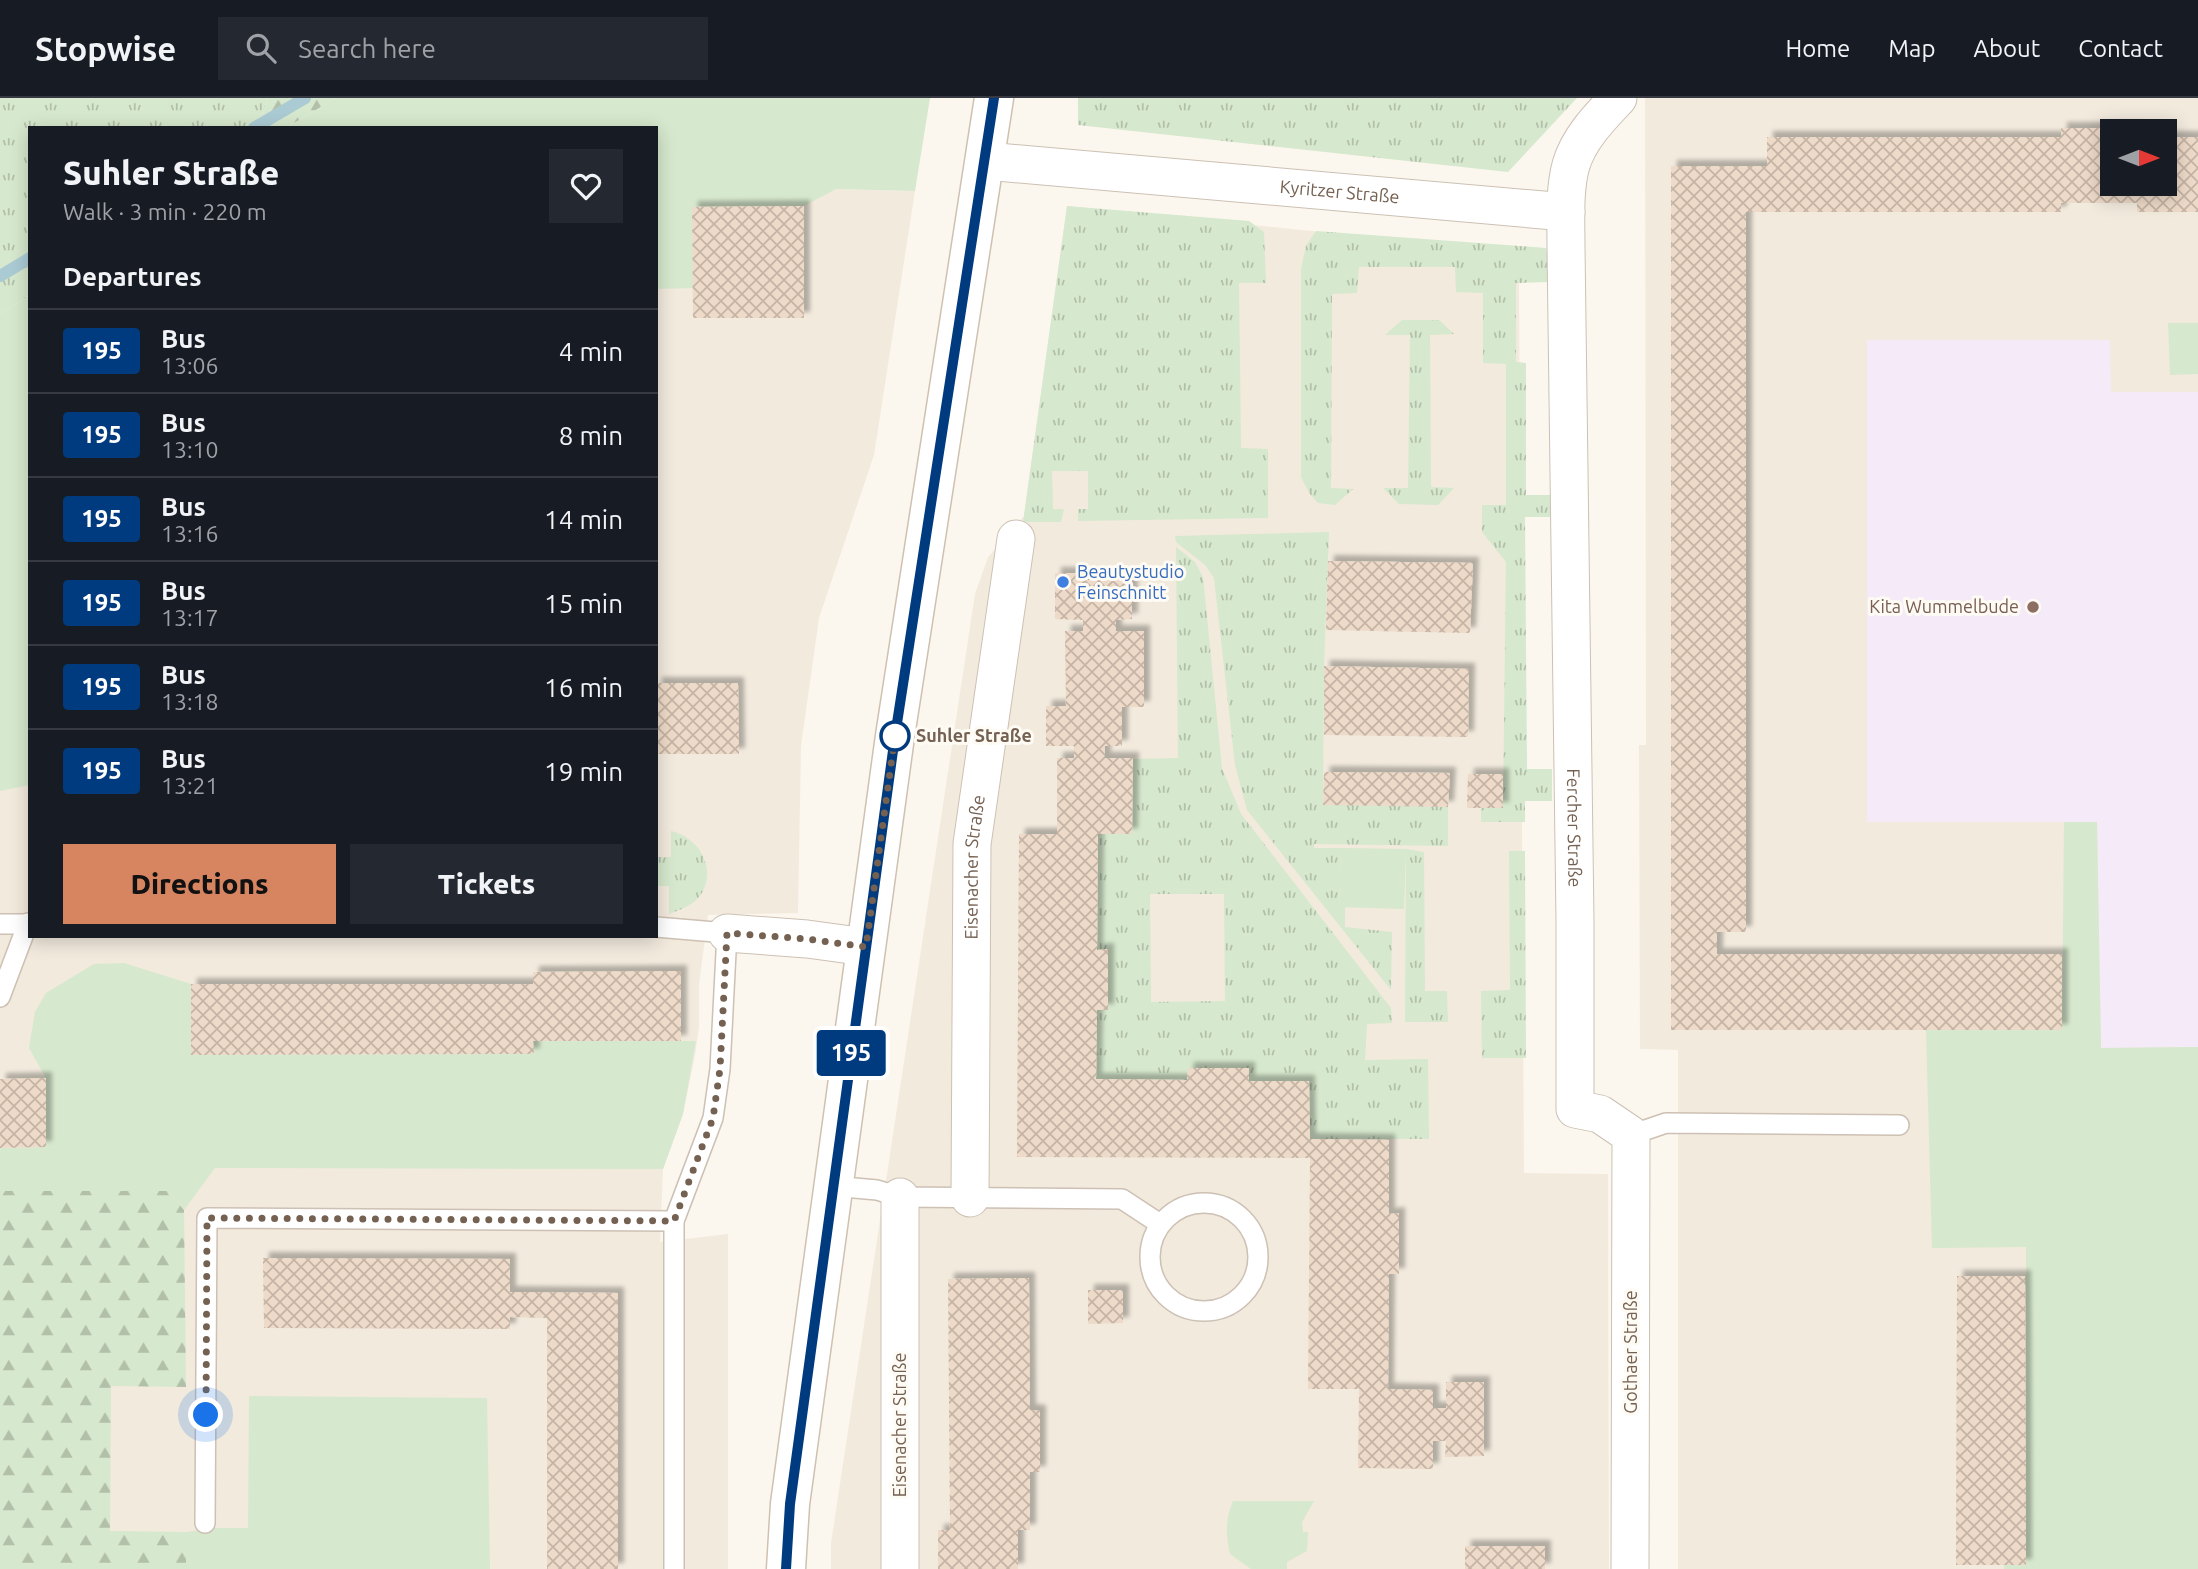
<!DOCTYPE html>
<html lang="en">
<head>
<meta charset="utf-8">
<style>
	:root { --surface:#171b24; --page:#242831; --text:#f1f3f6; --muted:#9ea1a6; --line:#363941; --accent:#d78461 }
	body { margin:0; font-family:Ubuntu,sans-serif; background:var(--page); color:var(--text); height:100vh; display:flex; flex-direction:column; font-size:26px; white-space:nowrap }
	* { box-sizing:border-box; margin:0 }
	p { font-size:23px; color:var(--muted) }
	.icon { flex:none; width:38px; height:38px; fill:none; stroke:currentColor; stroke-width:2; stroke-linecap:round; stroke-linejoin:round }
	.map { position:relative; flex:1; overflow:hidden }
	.sheet { position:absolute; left:28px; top:28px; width:630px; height:812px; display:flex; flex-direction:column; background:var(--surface); border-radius:0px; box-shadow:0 4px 18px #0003 }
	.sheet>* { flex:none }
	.badge { padding:0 14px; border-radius:5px; font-size:24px; line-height:46px }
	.needle { width:46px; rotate:90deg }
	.buttons { position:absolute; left:2100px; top:21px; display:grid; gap:14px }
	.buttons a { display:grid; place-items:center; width:77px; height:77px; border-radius:0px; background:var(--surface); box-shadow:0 4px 18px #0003; font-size:35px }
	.you { position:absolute; width:35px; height:35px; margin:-18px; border:5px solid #fff; border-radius:50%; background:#1a73e8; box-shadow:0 0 0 10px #1a73e833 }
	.map>.badge { position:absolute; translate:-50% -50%; box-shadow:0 0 0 4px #fff }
	h2 { padding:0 35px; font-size:26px; line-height:63px }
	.round { display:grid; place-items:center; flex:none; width:74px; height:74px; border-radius:0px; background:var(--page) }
	.head { display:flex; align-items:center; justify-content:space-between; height:119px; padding:0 35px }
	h1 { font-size:33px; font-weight:800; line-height:52px }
	.action { display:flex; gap:14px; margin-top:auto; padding:14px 35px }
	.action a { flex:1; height:80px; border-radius:0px; background:var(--accent); color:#111; font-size:28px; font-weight:800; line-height:80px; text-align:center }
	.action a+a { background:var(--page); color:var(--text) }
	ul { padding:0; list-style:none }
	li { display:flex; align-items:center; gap:21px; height:84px; padding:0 35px; border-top:2px solid var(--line) }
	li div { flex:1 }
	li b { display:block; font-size:26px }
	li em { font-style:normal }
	li .badge { min-width:77px; font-weight:700; text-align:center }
	header { display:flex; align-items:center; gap:42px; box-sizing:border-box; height:98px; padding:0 35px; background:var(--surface); border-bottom:2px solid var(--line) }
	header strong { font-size:33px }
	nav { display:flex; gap:38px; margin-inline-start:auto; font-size:24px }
	.search { width:490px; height:63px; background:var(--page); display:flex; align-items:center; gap:18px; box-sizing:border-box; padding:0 24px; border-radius:0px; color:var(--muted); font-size:26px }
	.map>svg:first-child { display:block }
	.residential { fill:#f2eadd; fill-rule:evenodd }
	.education { fill:#f4eaf8 }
	.grass { fill:url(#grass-tufts); fill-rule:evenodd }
	.forest { fill:url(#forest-firs) }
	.park { fill:#d6e8cd }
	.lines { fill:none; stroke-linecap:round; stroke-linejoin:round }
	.stream { stroke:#abcbd4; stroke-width:12 }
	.building { fill:url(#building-cross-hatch); filter:url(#shadow) }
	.lane-casing { stroke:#cdc0b4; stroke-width:22 }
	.street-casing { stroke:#cdc0b4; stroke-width:39 }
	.secondary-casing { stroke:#cfc1b2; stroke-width:41 }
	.lane { stroke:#fff; stroke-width:19 }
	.street { stroke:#fff; stroke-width:37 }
	.secondary { stroke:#fff; stroke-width:38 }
	.line-casing { stroke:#fff; stroke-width:16 }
	.line { stroke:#003b80; stroke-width:10 }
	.walk { stroke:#756152; stroke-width:7; stroke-dasharray:0 12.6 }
	.shop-dot { fill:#3f7fe0; stroke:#fefbf4; stroke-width:2.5 }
	.education-dot { fill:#8d6e63; stroke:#fefbf4; stroke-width:2.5 }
	.stop-dot { fill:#fff; stroke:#003b80; stroke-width:3.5 }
	.labels { text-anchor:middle; stroke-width:6; stroke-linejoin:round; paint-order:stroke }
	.street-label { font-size:18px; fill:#756152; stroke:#fefbf4 }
	.shop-label { font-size:18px; fill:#366cbe; stroke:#fefbf4; text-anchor:start }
	.education-label { font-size:18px; fill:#785e54; stroke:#fefbf4; text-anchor:end }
	.stop-label { font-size:18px; font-weight:bold; fill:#756152; stroke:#fefbf4; text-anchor:start }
</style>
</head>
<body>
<header>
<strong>Stopwise</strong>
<div class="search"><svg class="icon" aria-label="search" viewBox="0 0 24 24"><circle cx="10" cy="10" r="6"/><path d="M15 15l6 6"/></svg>Search here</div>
<nav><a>Home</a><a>Map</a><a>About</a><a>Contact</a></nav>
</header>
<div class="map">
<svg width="2198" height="1471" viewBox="0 0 2198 1471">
	<defs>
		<pattern id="grass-tufts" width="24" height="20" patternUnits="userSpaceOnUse" patternTransform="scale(1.75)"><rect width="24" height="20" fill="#d6e8cd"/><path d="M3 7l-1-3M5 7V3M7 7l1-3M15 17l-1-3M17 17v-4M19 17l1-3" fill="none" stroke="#b2bfa9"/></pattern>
		<pattern id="forest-firs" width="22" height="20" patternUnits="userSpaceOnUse" patternTransform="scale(1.75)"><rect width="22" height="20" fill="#d6e8cd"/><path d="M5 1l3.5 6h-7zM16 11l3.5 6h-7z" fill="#b2bfa9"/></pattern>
		<pattern id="building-cross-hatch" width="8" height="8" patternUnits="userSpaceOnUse" patternTransform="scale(1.75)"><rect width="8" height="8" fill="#eedac8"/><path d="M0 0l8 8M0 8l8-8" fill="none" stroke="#c5b4a5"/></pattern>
		<filter id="shadow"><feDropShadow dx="6" dy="-6" stdDeviation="2" flood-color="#0004"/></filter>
	</defs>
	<rect width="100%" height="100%" fill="#fbf7ee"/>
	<g class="residential">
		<path d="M1645,0H2198V1471H1678V952L1640,951L1639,647H1646ZM2112,33H2165V86H2112Z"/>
		<path d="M681,13L836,91L915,93L874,357L819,520L801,648L798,815L708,817L699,887V929L695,957L683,1016L663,1071L660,1144L728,1136V1471H0V574L30,555V838H656V30Z"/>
		<path d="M1067,108L1496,152L1519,186L1524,1075L1608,1076L1609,1471H831V1445L975,496L988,459L1024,418Z"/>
	</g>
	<path class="education" d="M1867,242H2110L2111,294H2198V949L2101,950L2097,724H1867Z"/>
	<g class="grass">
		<path d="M0,0H268L257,30H30V197L0,216Z"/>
		<path d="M1078,0H1577L1508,74L1078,27Z"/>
		<path d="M1067,108L1249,123L1264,134L1266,185H1239L1241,350L1268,351V420L1078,423V411H1088V373H1052L1053,411H1064L1061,424H1023Z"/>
		<path d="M1316,133L1546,150L1549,165V184L1516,185V264L1526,265V397H1550V419H1525L1527,671H1552V703H1525V724H1481V710H1503L1506,464L1482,434V407H1506V266L1483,265V195L1456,194L1455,169H1359L1357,195L1332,196L1331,390L1353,391L1335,407L1318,405L1309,395L1301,379V171L1306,148Z"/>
		<path d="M1402,222H1439L1454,236L1430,237L1431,389L1454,390L1438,407L1399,406L1383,390H1408L1410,237H1385Z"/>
		<path d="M1329,434L1324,568L1323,706L1448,709V748L1314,746V750H1341L1339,808L1345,809V829L1392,834L1391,892L1247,712L1235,667L1214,480L1205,467L1176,444L1175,438Z"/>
		<path d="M1176,449L1195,464L1203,479L1222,670L1241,716L1391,910L1392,925L1367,926L1365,962L1428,961L1429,1041H1310L1309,983H1249V970H1188L1187,982L1096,981L1097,912L1108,911V852H1097L1098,736H1132L1133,661L1178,660ZM1150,796H1224L1225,903L1151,904Z"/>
		<path d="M671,733C696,738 715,766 704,791C697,806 683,811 669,816V788H656V759H671Z"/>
		<path d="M1406,751L1424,754L1425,893H1447L1448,924H1405Z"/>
		<path d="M1509,753H1525L1526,960H1482L1481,893L1510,892Z"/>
	</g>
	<g class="forest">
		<path d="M268,0H336L286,30H257Z"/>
		<path d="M0,1093H168L184,1112L186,1289L111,1288L110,1433L186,1434V1471H0Z"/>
	</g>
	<g class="park">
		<path d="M336,0H930L915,93L836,91L804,108L692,109L693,190L656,191V30H286Z"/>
		<path d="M30,197V687L0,693V216Z"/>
		<path d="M2168,225H2198V276L2170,277Z"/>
		<path d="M2064,724H2097L2101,950L2198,949V1471H2004V1467L2026,1466V1149L1932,1150L1926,932H2062Z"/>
		<path d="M1341,750L1406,751L1404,811L1339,809Z"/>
		<path d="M124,865L191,886V957L533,956V943H696L683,1016L663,1071L215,1070L184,1112L168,1093H0V1050L45,1049L46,980L29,950L35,914L46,895L94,866Z"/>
		<path d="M249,1298L487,1300L490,1471H186V1434L213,1430H248Z"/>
		<path d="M1233,1403H1314L1302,1424L1303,1434H1308L1307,1453L1287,1464V1471H1251L1230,1456C1226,1437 1225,1422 1233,1403Z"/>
	</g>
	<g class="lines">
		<g class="stream">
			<path d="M254,30L305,0"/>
			<path d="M0,178L30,160"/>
		</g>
	</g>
	<g class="building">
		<path d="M2061,30H2137V33H2112V86H2165V39H2198V114H2137V105H2061V114H1746V834H1717V856H2062V932H1671V68H1767V39H2061Z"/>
		<path d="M804,108V220H693L692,109Z"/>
		<path d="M1328,463L1473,465L1470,535L1326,532Z"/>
		<path d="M1055,475H1080V482H1132V521L1116,522V533H1144V609H1122V648H1105V660H1133L1132,736H1098L1097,852L1108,851V912H1097L1096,981L1187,982L1188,970H1249V983H1309L1310,1041L1389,1042V1116L1399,1115V1176H1389L1388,1291L1433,1292V1310H1446V1284H1484V1358L1445,1359L1446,1343H1433V1371L1358,1370L1359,1291H1308L1310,1060L1017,1059L1019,736H1057V660H1074V648H1046V608H1066L1065,533H1083V522L1055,521Z"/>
		<path d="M1324,568L1469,571L1468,639L1324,637Z"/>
		<path d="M656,585H738L739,656H656Z"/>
		<path d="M1324,674L1450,675L1448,709L1323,707Z"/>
		<path d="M1468,676H1503V710H1467Z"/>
		<path d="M681,873V943H533L534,956L191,957V886H533V874Z"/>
		<path d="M46,980V1049L0,1050V981Z"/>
		<path d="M263,1160L510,1161V1194L618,1195V1471H547V1220L510,1219V1231L264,1230Z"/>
		<path d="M1957,1178H2025L2026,1467H1956Z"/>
		<path d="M1029,1180L1030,1312L1040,1313V1374H1030V1432H1018V1471H938V1432H950L948,1181Z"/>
		<path d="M1088,1192H1123V1225L1088,1226Z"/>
		<rect x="1465" y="1448" width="80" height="23"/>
	</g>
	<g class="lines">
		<g class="lane-casing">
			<g id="lane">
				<path d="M0,826H30"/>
				<path d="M656,829L727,835L720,971L713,1020L674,1123V1471"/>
				<path d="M0,899L28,825"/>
				<path d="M1631,1037L1666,1025L1899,1027"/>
				<path d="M832,1088L877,1092L900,1099L1122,1101L1160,1126"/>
				<circle cx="1204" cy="1159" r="54"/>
				<path d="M205,1425L207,1120L674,1123"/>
			</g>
		</g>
		<g class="street-casing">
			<g id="street">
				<path id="s1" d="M1618,0C1600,19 1579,40 1571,67C1564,92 1566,123 1566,149L1575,823V1011L1600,1016L1631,1037L1630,1471"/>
				<path id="s2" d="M986,63L1566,114"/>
				<path d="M727,835L807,841L866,849"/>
				<path d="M900,1099V1471"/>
				<path id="s3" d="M970,1100L972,746L1016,441"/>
			</g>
		</g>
		<g class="secondary-casing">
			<path id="secondary" d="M786,1471L790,1406L895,638L994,0"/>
		</g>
		<use href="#lane" class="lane"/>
		<use href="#street" class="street"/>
		<use href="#secondary" class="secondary"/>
	</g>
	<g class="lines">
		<g class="line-casing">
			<path id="line" d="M786,1471L790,1406L895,638L994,0"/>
		</g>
		<use href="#line" class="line"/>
		<path class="walk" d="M206,1317L207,1120L674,1123L713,1020L720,971L727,835L807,841L866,849L895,638"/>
	</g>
	<circle class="shop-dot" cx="1063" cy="484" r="7"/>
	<circle class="education-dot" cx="2033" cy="509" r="7"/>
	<circle class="stop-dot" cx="895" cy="638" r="14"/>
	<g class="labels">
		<g class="street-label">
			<text dy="6" stroke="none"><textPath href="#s2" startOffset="355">Kyritzer Straße</textPath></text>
			<text dy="6" stroke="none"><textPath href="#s1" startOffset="746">Fercher Straße</textPath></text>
			<text dy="6" stroke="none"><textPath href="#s3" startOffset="331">Eisenacher Straße</textPath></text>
			<text transform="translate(1631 1254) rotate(-90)" y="6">Gothaer Straße</text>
			<text transform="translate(900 1327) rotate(-90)" y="6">Eisenacher Straße</text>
		</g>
		<g class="shop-label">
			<text x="1077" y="480">Beautystudio<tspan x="1077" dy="21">Feinschnitt</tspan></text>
		</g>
		<g class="education-label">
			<text x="2019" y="515">Kita Wummelbude</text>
		</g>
		<g class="stop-label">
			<text x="916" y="644">Suhler Straße</text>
		</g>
	</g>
</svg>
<div class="buttons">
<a><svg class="needle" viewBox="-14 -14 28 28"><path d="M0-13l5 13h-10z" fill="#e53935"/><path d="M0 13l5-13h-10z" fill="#9ea1a6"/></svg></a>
</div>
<div class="you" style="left:206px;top:1317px"></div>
<b class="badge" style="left:851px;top:955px;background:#003b80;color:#fff">195</b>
<section class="sheet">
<div class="head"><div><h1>Suhler Straße</h1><p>Walk · 3 min · 220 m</p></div><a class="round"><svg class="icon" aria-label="heart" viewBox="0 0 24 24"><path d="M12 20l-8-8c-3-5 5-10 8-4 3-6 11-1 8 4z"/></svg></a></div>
<h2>Departures</h2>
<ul>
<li><span class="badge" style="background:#003b80;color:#fff">195</span><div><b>Bus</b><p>13:06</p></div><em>4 min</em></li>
<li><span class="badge" style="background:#003b80;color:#fff">195</span><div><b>Bus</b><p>13:10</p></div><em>8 min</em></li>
<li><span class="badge" style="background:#003b80;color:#fff">195</span><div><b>Bus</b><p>13:16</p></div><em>14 min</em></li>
<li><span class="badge" style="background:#003b80;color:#fff">195</span><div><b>Bus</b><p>13:17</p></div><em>15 min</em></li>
<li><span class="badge" style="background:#003b80;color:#fff">195</span><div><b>Bus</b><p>13:18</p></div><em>16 min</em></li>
<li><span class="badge" style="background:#003b80;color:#fff">195</span><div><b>Bus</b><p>13:21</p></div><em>19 min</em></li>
</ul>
<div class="action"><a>Directions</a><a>Tickets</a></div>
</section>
</div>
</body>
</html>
